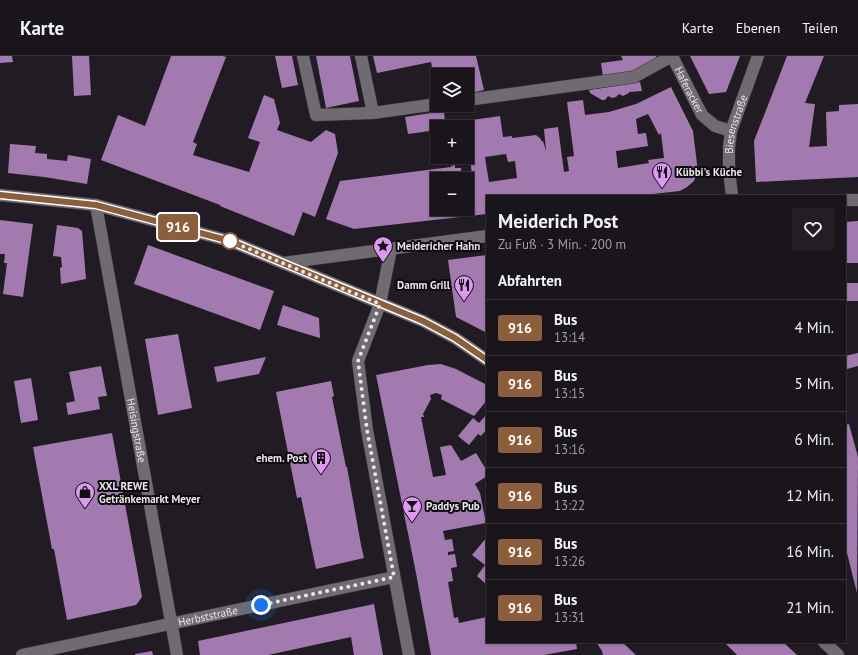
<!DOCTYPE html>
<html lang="de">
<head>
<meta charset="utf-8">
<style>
	:root { --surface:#19151a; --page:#221e23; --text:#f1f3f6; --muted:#9f9fa2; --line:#373439 }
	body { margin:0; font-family:"PT Sans",sans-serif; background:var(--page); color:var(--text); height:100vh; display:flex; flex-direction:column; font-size:15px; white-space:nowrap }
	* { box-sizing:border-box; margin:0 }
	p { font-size:13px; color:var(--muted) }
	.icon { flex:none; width:22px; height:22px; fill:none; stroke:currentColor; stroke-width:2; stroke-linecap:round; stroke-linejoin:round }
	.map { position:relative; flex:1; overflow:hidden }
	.sheet { position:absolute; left:486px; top:139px; width:360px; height:448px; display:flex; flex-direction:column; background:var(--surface); border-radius:0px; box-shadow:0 1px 3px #0004,0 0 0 1px var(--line) }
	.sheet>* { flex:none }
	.badge { padding:0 8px; border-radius:3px; font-size:14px; line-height:26px }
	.buttons { position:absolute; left:430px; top:12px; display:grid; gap:8px }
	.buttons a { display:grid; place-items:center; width:44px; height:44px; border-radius:0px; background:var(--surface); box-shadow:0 1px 3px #0004,0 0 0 1px var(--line); font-size:20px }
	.you { position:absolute; width:20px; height:20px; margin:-10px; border:3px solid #fff; border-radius:50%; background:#1a73e8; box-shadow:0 0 0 6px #1a73e833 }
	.map>.badge { position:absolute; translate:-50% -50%; box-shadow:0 0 0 2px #fff }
	h2 { padding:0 12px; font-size:15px; line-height:36px }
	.round { display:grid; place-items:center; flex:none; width:42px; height:42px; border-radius:0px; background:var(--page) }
	.overview { display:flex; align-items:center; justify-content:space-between; height:68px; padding:0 12px }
	h1 { font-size:19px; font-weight:700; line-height:30px }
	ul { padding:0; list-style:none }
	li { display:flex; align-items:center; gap:12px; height:56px; padding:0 12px; border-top:1px solid var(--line) }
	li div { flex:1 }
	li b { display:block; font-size:15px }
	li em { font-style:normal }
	li .badge { min-width:44px; font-weight:700; text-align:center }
	header { display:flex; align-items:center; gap:24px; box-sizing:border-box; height:56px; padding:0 20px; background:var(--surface); border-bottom:1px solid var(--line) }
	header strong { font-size:19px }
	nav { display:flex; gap:22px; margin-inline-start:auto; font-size:14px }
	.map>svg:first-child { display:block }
	.building { fill:#a37aaf; fill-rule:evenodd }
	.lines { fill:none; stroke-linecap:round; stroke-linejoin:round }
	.lane-casing { stroke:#3c383d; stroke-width:13 }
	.street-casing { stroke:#3c383d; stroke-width:13 }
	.secondary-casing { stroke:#3c383d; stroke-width:13 }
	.lane { stroke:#706a72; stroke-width:12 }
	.street { stroke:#706a72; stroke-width:12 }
	.secondary { stroke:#706a72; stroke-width:12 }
	.line-casing { stroke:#fff; stroke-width:9 }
	.line { stroke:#8b5e3c; stroke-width:6 }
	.walk { stroke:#eae6eb; stroke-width:4; stroke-dasharray:0 7.2 }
	.stop-dot { fill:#fff; stroke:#8b5e3c; stroke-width:2 }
	.labels { text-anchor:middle; stroke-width:4; stroke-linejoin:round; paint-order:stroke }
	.street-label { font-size:11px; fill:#eae6eb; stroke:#0a080a }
	.poi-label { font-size:11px; font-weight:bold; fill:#eae6eb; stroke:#0a080a; text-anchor:start }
</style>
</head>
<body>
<header>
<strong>Karte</strong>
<nav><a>Karte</a><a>Ebenen</a><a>Teilen</a></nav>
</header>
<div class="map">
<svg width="858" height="599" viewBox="0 0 858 599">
	<rect width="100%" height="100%" fill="#211c23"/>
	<g class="building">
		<path d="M0,0H12L13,6L0,7Z"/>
		<path d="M72,0H89L91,39L74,40Z"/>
		<path d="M171,0H223L226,1L193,86L197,88L193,99L249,116L260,86L248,82L264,39L274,43L280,67L277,74L311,86L326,74L335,78L338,97L315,161L303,156L294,180L220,150V149L101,104L118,59L145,70Z"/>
		<path d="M275,0H292L298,29L282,32Z"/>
		<path d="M316,0H350L359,45L326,52Z"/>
		<path d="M373,0H476L484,34L467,38V19H437L436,30L431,6L377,17Z"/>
		<path d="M621,0H656L658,3L630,17L603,21L601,7L623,4Z"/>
		<path d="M690,0H740L726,36L709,38Z"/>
		<path d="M787,0H824L805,47L815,48L809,91L827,90L826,56L839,55V49L858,48V121L756,126L754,85Z"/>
		<path d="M640,26L642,35L629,36V37L623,40L619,38L616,41L612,42L608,40L605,44H602L590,37L589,34Z"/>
		<path d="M671,31L693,75L697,108V117L694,125L687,131L680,135L634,140H487V158L354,173L326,163L340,125L451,111V110L455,109V112H461L462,123H437V153H467V127L473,126L467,80V71H437V74L408,78L405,61L444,55L445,66L465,65L500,60L503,81L512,80V82L536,79L541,83V85H543L546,95L544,73L558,71L564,116L569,115L567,101L574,100L567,46L583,44L585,59L609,56L636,48ZM648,58L659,79L661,77L664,102L648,104L649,107L618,112L616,95L648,90L646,77L638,78L636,63ZM506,98L508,106L515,105L517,122L489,126L485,101Z"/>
		<path d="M10,88L36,90L35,97L47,98V103L67,105L68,99L91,103L87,128L44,121L8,117Z"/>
		<path d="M0,164L33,168L23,241L3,238L7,207H4L5,198H0Z"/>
		<path d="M858,165V207H845V166Z"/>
		<path d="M57,169L78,172L82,175L86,223L61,228L60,212L62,211L61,201L53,200Z"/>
		<path d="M148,189L274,235L260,274L134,228Z"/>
		<path d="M487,199V277L456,261L448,204Z"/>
		<rect x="845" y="227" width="13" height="18"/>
		<path d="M283,249L319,262L320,282L277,269Z"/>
		<path d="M178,278L192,352L158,359L145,283Z"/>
		<path d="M858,297V310L847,313V315H845V300Z"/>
		<path d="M266,301L259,318L217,326L214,311Z"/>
		<path d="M441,308L456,313L487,329V344L474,360L441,343L442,339L436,337L430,339L431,343L423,358L424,361H421L433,421L446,419L440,391L451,389L461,405L476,397L487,415V420L475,428L480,437L486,467L443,475L445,484L452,483L454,495L448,496V499L455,498L457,511L451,512L453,525L448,526L454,562L458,561L459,567L487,561V586H576L577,593L544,599H431L416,517L376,319L428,309Z"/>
		<path d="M101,310L107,340L98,341L100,353L68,359L66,347L75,345L69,316Z"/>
		<path d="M31,322L38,364L21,367L14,325Z"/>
		<path d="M331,325L334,340L332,341L346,411H347L361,489L364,502L316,513L301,441L297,442L276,336Z"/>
		<path d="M487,358V375L486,374L481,380L478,378L469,389L458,380L473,362L479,367Z"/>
		<path d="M849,368L858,401L857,537L845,489V369Z"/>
		<path d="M112,377L142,541L136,549L67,564L54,493H52L33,391Z"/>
		<path d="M487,481V529L477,520L485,509L472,499Z"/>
		<path d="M374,548L383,599H354L351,581L268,599H200L198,585Z"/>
		<path d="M596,586H622L636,599H603L602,595Z"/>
		<path d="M724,586H783L797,599H737Z"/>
		<path d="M152,595L153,599H135V598Z"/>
	</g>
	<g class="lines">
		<g class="lane-casing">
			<g id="lane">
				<path d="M303,0L316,59L373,57L437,48"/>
				<path d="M361,0L373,57"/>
				<path d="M467,44L634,21L672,0"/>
			</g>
		</g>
		<g class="street-casing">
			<g id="street">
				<path id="s1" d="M672,0L702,59L715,70L731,75"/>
				<path d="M845,144H858"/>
				<path id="s2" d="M96,149L177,599"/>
				<path d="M391,193L380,248L358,305L367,374L409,599"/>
				<path d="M283,207C351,198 419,189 487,180"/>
				<path id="s3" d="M22,599L394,521"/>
			</g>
		</g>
		<g class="secondary-casing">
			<g id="secondary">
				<path d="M0,139L96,149L230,185L423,265L455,282L487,304"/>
				<path id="s4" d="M732,140L729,114V91L731,75L758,0"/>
				<path d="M824,586L838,599"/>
			</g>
		</g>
		<use href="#lane" class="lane"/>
		<use href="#street" class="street"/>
		<use href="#secondary" class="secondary"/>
	</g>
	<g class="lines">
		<g class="line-casing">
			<path id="line" d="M0,139L96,149L230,185L423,265L455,282L487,304"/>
		</g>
		<use href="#line" class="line"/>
		<path class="walk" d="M230,185L380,248L358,305L367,374L394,521L261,549"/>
	</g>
	<defs>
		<g id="restaurant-pin" transform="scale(1)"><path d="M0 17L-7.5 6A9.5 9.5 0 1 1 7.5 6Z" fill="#de98f2" stroke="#0a080a"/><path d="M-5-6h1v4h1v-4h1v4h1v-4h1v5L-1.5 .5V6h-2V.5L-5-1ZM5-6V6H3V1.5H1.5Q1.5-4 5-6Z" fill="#111"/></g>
		<g id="sight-pin" transform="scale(1)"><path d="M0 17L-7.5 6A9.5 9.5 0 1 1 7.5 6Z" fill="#de98f2" stroke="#0a080a"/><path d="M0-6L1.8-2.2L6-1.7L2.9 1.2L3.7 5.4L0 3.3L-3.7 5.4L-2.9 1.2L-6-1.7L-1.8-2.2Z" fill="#111"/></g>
		<g id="building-pin" transform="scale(1)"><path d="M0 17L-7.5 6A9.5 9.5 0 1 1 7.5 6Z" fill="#de98f2" stroke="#0a080a"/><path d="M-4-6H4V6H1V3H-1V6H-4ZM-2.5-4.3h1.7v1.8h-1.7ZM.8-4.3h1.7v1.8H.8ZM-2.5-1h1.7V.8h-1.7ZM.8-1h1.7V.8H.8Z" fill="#111"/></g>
		<g id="shop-pin" transform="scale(1)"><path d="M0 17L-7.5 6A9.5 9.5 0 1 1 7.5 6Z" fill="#de98f2" stroke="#0a080a"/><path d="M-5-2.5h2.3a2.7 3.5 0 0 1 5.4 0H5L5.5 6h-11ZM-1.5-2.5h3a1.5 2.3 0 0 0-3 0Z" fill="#111"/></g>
		<g id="bar-pin" transform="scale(1)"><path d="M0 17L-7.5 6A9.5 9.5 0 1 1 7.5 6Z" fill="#de98f2" stroke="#0a080a"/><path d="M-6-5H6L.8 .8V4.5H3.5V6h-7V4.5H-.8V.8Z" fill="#111"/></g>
	</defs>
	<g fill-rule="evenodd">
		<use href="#restaurant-pin" x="662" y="116"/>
		<use href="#sight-pin" x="383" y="190"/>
		<use href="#restaurant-pin" x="464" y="229"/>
		<use href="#building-pin" x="321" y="402"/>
		<use href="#shop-pin" x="85" y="436"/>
		<use href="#bar-pin" x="412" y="450"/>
	</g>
	<circle class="stop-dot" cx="230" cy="185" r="8"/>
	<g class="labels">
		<g class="street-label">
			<text dy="4" stroke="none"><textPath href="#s1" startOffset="38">Haferacker</textPath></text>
			<text dy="4" stroke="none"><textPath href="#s4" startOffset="73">Biesenstraße</textPath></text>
			<text dy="4" stroke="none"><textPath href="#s2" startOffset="229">Heisingstraße</textPath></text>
			<text dy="4" stroke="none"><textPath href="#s3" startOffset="190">Herbststraße</textPath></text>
		</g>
		<g class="poi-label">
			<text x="676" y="120">Kübbi's Küche</text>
			<text x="397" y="194">Meidericher Hahn</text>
			<text x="450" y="233" text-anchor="end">Damm Grill</text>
			<text x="307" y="406" text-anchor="end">ehem. Post</text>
			<text x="99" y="434">XXL REWE<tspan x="99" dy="13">Getränkemarkt Meyer</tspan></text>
			<text x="426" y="454">Paddys Pub</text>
		</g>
	</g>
</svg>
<div class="buttons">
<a><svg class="icon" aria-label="layers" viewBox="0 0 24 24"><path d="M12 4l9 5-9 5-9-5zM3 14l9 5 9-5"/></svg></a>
<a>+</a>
<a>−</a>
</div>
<div class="you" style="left:261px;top:549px"></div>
<b class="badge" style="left:178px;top:171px;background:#8b5e3c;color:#fff">916</b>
<section class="sheet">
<div class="overview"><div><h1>Meiderich Post</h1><p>Zu Fuß · 3 Min. · 200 m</p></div><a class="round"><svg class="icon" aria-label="heart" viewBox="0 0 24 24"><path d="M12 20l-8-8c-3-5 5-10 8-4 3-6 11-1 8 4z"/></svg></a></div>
<h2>Abfahrten</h2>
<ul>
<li><span class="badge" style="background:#8b5e3c;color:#fff">916</span><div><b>Bus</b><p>13:14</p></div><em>4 Min.</em></li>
<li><span class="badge" style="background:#8b5e3c;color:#fff">916</span><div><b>Bus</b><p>13:15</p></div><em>5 Min.</em></li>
<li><span class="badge" style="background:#8b5e3c;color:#fff">916</span><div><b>Bus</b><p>13:16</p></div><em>6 Min.</em></li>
<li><span class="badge" style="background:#8b5e3c;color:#fff">916</span><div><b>Bus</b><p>13:22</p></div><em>12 Min.</em></li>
<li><span class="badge" style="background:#8b5e3c;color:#fff">916</span><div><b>Bus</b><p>13:26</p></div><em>16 Min.</em></li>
<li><span class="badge" style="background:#8b5e3c;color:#fff">916</span><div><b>Bus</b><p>13:31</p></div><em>21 Min.</em></li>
</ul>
</section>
</div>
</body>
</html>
